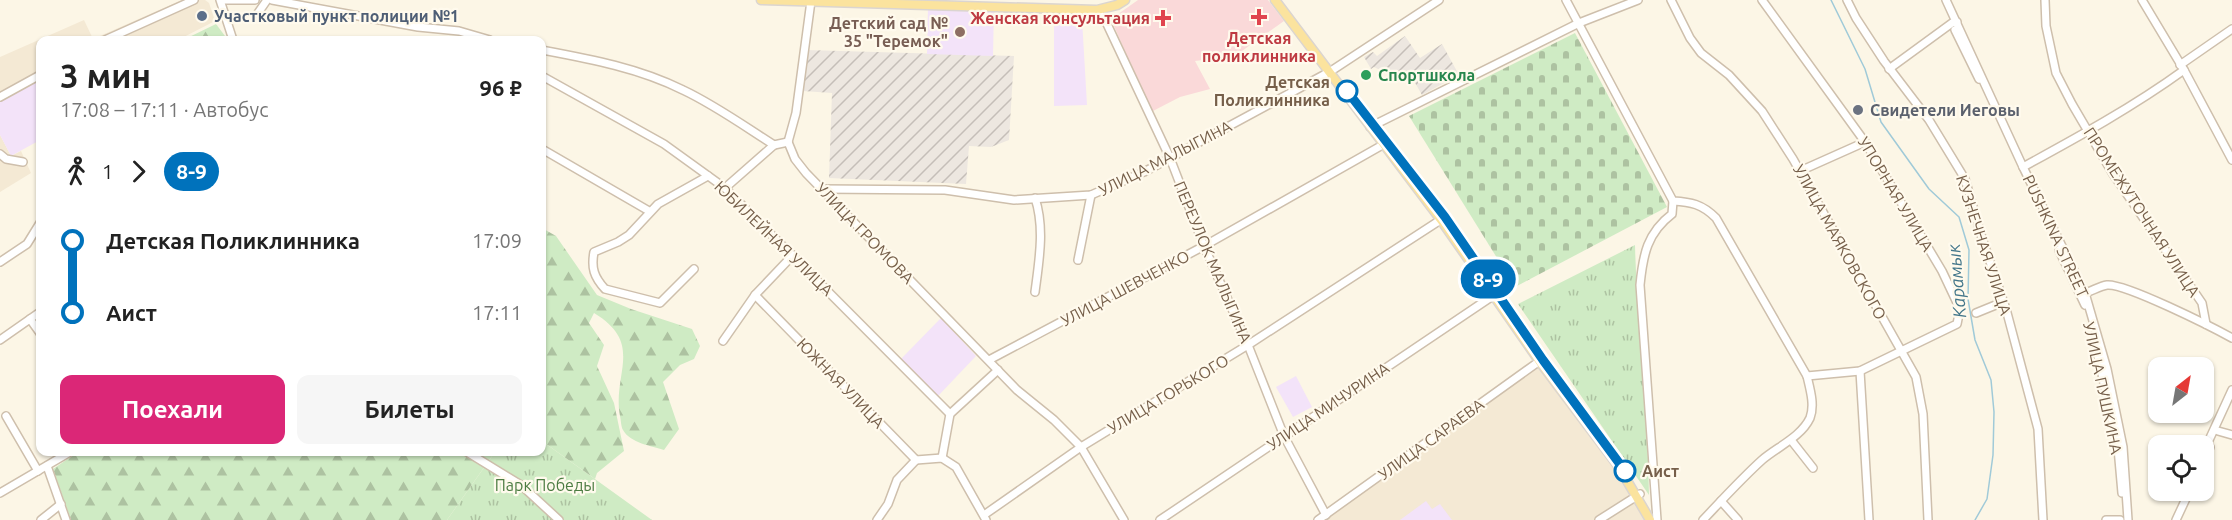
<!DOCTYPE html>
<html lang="ru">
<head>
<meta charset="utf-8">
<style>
	:root { --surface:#fff; --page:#f6f6f6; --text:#222; --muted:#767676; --accent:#db2777 }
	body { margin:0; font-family:Ubuntu,sans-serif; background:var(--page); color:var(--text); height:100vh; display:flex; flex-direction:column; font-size:22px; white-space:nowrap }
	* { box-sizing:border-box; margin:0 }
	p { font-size:20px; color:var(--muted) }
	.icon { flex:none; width:33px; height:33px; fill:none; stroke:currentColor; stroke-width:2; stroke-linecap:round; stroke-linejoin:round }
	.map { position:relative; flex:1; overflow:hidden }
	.details { position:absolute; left:36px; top:36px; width:510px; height:420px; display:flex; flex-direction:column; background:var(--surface); border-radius:12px; box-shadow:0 2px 4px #0004 }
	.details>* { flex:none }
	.badge { padding:0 12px; border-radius:20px; font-size:21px; line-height:39px }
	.needle { width:39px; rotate:31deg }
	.controls { position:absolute; left:2148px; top:357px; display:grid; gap:12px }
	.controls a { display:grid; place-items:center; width:66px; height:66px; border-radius:12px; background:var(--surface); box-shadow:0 2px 4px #0004; font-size:30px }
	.map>.badge { position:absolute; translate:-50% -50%; box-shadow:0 0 0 3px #fff }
	.legs { display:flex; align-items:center; gap:9px; height:66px; padding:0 24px; font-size:20px }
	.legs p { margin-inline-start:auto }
	.head { display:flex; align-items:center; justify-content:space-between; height:102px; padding:0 24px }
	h1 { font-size:33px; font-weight:700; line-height:45px }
	.primary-button { display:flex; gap:12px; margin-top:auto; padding:12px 24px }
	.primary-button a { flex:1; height:69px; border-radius:12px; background:var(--accent); color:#fff; font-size:24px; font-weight:700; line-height:69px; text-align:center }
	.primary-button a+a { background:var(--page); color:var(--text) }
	ul { padding:0 24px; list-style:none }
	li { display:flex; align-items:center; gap:21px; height:72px; font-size:22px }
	li i { display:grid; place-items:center; width:9px; height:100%; margin:0 8px; background:currentColor }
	li i::after { content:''; width:15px; height:15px; margin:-8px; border:4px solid; border-radius:50%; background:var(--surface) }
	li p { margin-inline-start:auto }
	li:first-child i { background:linear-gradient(#0000 50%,currentColor 0) }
	li:last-child i { background:linear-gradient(currentColor 50%,#0000 0) }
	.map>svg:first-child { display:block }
	.residential { fill:#f4e9d4 }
	.industrial { fill:url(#industrial-furrows) }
	.education { fill:#f3e3f9 }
	.medical { fill:#fad9d9 }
	.grass { fill:url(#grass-tufts) }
	.forest { fill:url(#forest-firs) }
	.cemetery { fill:url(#cemetery-stones) }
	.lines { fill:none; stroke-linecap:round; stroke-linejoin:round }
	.stream { stroke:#a0cad8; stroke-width:1.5 }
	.minor-casing { stroke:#cebfac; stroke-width:10 }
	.major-casing { stroke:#dbd5d0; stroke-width:11 }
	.minor { stroke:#fff; stroke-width:7 }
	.major { stroke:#fbe39e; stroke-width:8 }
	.line-1-casing { stroke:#fff; stroke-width:14 }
	.line-1 { stroke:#0072bc; stroke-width:9 }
	.service-dot { fill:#5c6f8a; stroke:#fffaed; stroke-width:2 }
	.health-dot { fill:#e0444e; stroke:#fffaed; stroke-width:2 }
	.education-dot { fill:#8d6e63; stroke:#fffaed; stroke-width:2 }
	.leisure-dot { fill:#2e9e5b; stroke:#fffaed; stroke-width:2 }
	.stop-1-dot { fill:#fff; stroke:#0072bc; stroke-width:3 }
	.worship-dot { fill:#6b7280; stroke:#fffaed; stroke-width:2 }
	.labels { text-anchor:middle; stroke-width:4.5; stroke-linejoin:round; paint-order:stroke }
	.service-label { font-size:16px; font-weight:bold; fill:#4e5e75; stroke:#fffaed; text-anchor:start }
	.health-label { font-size:16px; font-weight:bold; fill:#be3a42; stroke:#fffaed; text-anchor:end }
	.education-label { font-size:16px; font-weight:bold; fill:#785e54; stroke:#fffaed; text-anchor:end }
	.leisure-label { font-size:16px; font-weight:bold; fill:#27864d; stroke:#fffaed; text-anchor:start }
	.stop-label { font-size:16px; font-weight:bold; fill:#765f4a; stroke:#fffaed; text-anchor:end }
	.worship-label { font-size:16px; font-weight:bold; fill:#5b616d; stroke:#fffaed; text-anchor:start }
	.street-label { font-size:16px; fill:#765f4a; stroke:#fffaed }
	.park-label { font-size:16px; fill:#4c7c42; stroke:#fffaed }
	.water-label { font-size:18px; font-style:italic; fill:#43768a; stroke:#fffaed }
</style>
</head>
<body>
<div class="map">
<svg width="2232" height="520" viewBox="0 0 2232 520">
	<defs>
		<pattern id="industrial-furrows" width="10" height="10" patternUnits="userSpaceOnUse" patternTransform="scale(1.5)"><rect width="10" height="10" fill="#ede7e0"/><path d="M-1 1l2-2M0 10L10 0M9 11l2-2" fill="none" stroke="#c5beb8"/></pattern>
		<pattern id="grass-tufts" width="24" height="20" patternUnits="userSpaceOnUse" patternTransform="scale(1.5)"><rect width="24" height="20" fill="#cfebc4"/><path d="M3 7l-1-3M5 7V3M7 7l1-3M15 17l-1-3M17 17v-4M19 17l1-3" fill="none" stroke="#adc2a1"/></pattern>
		<pattern id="forest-firs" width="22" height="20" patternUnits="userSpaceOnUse" patternTransform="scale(1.5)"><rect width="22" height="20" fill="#cfebc4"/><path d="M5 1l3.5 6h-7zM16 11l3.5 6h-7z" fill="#adc2a1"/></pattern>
		<pattern id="cemetery-stones" width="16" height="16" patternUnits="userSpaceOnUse" patternTransform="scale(1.5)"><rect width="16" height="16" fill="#cfebc4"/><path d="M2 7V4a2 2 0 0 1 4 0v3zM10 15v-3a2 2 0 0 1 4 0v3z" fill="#adc2a1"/></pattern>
	</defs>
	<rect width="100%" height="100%" fill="#fcf6e6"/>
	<g class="residential">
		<path d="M182,0H205L209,3L215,21L178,40H40V78L0,101V57L84,20L93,39Z"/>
		<path d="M0,135L11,156L21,151L31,173L0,192Z"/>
		<path d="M1537,365L1640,494L1653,520H1318Z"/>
	</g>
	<g class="industrial">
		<path d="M1405,36L1420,58L1442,44L1459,75L1422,95L1410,74L1397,83L1392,76L1374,67L1371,69L1364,57L1373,52L1377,56Z"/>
		<path d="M806,50L1014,56L1009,140L991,147L969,146L966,184L829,178L832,93L803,91Z"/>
	</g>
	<g class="education">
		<path d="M928,7L994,8L993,56L927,54Z"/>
		<path d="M1054,18L1082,19L1087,105L1054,106Z"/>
		<path d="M40,78V140L11,156L0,135V101Z"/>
		<path d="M941,318L976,356L938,396L901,359Z"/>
		<path d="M1296,376L1312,407L1293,417L1276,387Z"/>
		<path d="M1426,501L1432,509L1440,504L1452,520H1400Z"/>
	</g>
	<path class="medical" d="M1138,0H1268L1284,21L1235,56L1195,61L1210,89L1180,97L1151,112L1111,19Z"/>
	<g class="grass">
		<path d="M1635,245C1637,329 1648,411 1649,495L1518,304Z"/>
		<path d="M542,441L652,520H447L495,452H542Z"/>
	</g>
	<g class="forest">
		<path d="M216,24L228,40H183Z"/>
		<path d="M542,228L556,236L597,295L631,309L692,329L700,346L694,359L680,365L663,382L679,429L664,450C652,446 630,443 623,430C621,427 621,420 620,416C612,373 645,344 594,313L589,323L604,345L597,366L614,403L624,451L597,473L595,479L542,441Z"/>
		<path d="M78,452H495L447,520H71L53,469Z"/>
	</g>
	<path class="cemetery" d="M1575,33L1667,207L1515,287L1409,116Z"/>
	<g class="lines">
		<path class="stream" d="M1831,0L1865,69L1881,122L1929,189L1959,217L1969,250L1968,299L1975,340L1991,380L1994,412L1993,455L1987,499L1975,520"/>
		<g class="minor-casing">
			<g id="minor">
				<path d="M220,0L233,40"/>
				<path d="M221,0H255"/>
				<path d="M272,0L418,27L459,31L490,40"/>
				<path d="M1566,0L1673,201C1691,202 1702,204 1716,218L1807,376C1810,389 1815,405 1810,418C1801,437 1777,447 1762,460C1741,479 1722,500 1703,520"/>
				<path d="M1671,0L1690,38L1701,53L1729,75L1762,111L1793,159L1916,377L1923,414L1928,520"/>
				<path d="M1762,0L1865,142L1942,271L1960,309L1957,324L1860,371L1807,376"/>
				<path d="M1847,0L1856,18L1884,61L1929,120L1965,179L1982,238L2006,309L2038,429L2043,520"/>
				<path d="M1946,0L2023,167L2085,293L2107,369L2123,447L2128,520"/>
				<path d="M2045,0L2046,26L2056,73L2072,104L2113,174L2202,303L2206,324"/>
				<path d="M2142,0L2184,70L2232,160"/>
				<path d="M1097,10L1107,24L1170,158L1204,246L1248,345L1284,436L1326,515"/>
				<path d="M258,13L267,0"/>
				<path d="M1955,30L1979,79"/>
				<path d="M105,40L194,0"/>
				<path d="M542,50C590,59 639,68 683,90C715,105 744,126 774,145L788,142"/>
				<path d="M2180,65L2232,29"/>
				<path d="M1889,69L1952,23L1957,22"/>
				<path d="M542,76L664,144L725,188L950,414"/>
				<path d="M0,97L40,75"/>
				<path d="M1370,127L1579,23L1638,0"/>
				<path d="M788,142L795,159L806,173L1017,390L1054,420L1081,447L1124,520"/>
				<path d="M788,142L796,113L811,1"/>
				<path d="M542,149L649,211"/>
				<path d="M0,154L6,159L23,162"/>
				<path d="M2023,167C2078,137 2133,107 2184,70"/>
				<path d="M1800,171L1865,142"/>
				<path d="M725,188L774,145"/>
				<path d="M822,189L945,190L1014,200L1091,195L1144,172L1331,71L1439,0"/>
				<path d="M2059,250L2085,305"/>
				<path d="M1078,260L1091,195"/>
				<path d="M0,262L27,244L40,223"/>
				<path d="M694,269L660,303L605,289C594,277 591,268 594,252L618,242L629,235L658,204L708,176"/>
				<path d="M1035,292C1039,261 1045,228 1035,198"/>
				<path d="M2085,293C2092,291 2100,286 2107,285C2125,283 2212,327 2232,338"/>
				<path d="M755,295L916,460L942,458L956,467L986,520"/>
				<path d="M1976,313L2003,302"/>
				<path d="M30,319L40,333"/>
				<path d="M0,340L40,312"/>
				<path d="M723,341L755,295L793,255"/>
				<path d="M2095,342L2118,448L2122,493"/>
				<path d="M989,360L1204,246L1386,143"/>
				<path d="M1860,371L1869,520"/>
				<path d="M6,416L38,471"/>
				<path d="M2218,431L2232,435"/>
				<path d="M1791,440L1813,468"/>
				<path d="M2204,451L2232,390"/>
				<path d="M467,452L521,485L559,520"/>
				<path d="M942,458L950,414L998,370"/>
				<path d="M2204,461L2210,447"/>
				<path d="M47,466L66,520"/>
				<path d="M0,493L70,452"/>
				<path d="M1721,501L1738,520"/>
				<path d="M984,515L1081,447L1248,345L1445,217"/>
				<path d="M41,520L61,504"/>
				<path d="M877,520L888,504L897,480L916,460"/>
				<path d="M1160,520L1497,293"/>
				<path d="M1318,520L1541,360"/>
				<path d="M1599,520L1640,494"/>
				<path d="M1657,520L1640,285C1643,255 1647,233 1672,214L1673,201"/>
				<path d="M2106,520H2120"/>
				<path d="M2176,520L2190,490"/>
			</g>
		</g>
		<g class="major-casing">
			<g id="major">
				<path d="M761,0L1097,10L1117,5L1125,0"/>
				<path d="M1275,0L1441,220L1540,362L1619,467L1650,520"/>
			</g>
		</g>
		<use href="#minor" class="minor"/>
		<use href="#major" class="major"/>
	</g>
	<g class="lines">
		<g class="line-1-casing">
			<path id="line-1" d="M1347,91L1445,217L1543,360L1625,471"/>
		</g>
		<use href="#line-1" class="line-1"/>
	</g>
	<circle class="service-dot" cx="202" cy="16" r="6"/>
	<g class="health-dot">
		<path d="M1256 8h6v6h6v6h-6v6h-6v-6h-6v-6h6z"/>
		<path d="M1160 9h6v6h6v6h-6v6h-6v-6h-6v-6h6z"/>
	</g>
	<circle class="education-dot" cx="960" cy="32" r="6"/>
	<circle class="leisure-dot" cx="1366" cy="75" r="6"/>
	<g class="stop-1-dot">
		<circle cx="1347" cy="91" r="10"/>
		<circle cx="1625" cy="471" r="10"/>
	</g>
	<circle class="worship-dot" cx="1858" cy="110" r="6"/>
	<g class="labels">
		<g class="service-label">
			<text x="214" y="22">Участковый пункт полиции №1</text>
		</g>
		<g class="health-label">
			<text x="1150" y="24">Женская консультация</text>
			<text x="1259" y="44" text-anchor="middle">Детская<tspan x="1259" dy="18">поликлинника</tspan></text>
		</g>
		<g class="education-label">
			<text x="948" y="29">Детский сад №<tspan x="948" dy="18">35 "Теремок"</tspan></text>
		</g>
		<g class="leisure-label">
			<text x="1378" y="81">Спортшкола</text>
		</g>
		<g class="stop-label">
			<text x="1330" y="88">Детская<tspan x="1330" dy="18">Поликлинника</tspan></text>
			<text x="1642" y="477" text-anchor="start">Аист</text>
		</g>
		<g class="worship-label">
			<text x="1870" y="116">Свидетели Иеговы</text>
		</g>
		<g class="street-label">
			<text transform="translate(1165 158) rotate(-27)" y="6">УЛИЦА МАЛЫГИНА</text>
			<text transform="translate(1896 194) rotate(59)" y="6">УПОРНАЯ УЛИЦА</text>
			<text transform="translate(2142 212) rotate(57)" y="6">ПРОМЕЖУТОЧНАЯ УЛИЦА</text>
			<text transform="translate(865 233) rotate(46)" y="6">УЛИЦА ГРОМОВА</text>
			<text transform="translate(2056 236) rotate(65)" y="6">PUSHKINA STREET</text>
			<text transform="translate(774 238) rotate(44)" y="6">ЮБИЛЕЙНАЯ УЛИЦА</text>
			<text transform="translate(1840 242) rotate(61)" y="6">УЛИЦА МАЯКОВСКОГО</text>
			<text transform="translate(1984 245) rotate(72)" y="6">КУЗНЕЧНАЯ УЛИЦА</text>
			<text transform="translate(1213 262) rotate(67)" y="6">ПЕРЕУЛОК МАЛЫГИНА</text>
			<text transform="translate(1125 288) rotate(-28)" y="6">УЛИЦА ШЕВЧЕНКО</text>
			<text transform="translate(841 383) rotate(46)" y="6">ЮЖНАЯ УЛИЦА</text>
			<text transform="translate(2103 388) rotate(78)" y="6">УЛИЦА ПУШКИНА</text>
			<text transform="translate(1168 394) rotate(-31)" y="6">УЛИЦА ГОРЬКОГО</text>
			<text transform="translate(1328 406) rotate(-34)" y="6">УЛИЦА МИЧУРИНА</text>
			<text transform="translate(1431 439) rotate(-36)" y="6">УЛИЦА САРАЕВА</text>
		</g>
		<g class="park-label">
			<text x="545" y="491">Парк Победы</text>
		</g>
		<g class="water-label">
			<text transform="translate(1957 281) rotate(-95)" y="6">Карамык</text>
		</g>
	</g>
</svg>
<div class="controls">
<a><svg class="needle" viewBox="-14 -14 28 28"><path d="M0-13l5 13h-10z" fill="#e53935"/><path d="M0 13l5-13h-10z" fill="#767676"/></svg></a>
<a><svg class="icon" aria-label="locate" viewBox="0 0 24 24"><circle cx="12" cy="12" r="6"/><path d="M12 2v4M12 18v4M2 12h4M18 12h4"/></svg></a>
</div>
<b class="badge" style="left:1488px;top:279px;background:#0072bc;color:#fff">8-9</b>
<section class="details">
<div class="head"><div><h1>3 мин</h1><p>17:08 – 17:11 · Автобус</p></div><b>96 ₽</b></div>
<div class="legs"><svg class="icon" aria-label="walk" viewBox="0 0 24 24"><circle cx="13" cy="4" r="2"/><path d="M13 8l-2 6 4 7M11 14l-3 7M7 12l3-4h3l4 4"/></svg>1<svg class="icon" aria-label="forward" viewBox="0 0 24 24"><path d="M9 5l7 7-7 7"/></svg><b class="badge" style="background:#0072bc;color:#fff">8-9</b></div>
<ul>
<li><i style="color:#0072bc"></i><b>Детская Поликлинника</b><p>17:09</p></li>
<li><i style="color:#0072bc"></i><b>Аист</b><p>17:11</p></li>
</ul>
<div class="primary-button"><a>Поехали</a><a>Билеты</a></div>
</section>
</div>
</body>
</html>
